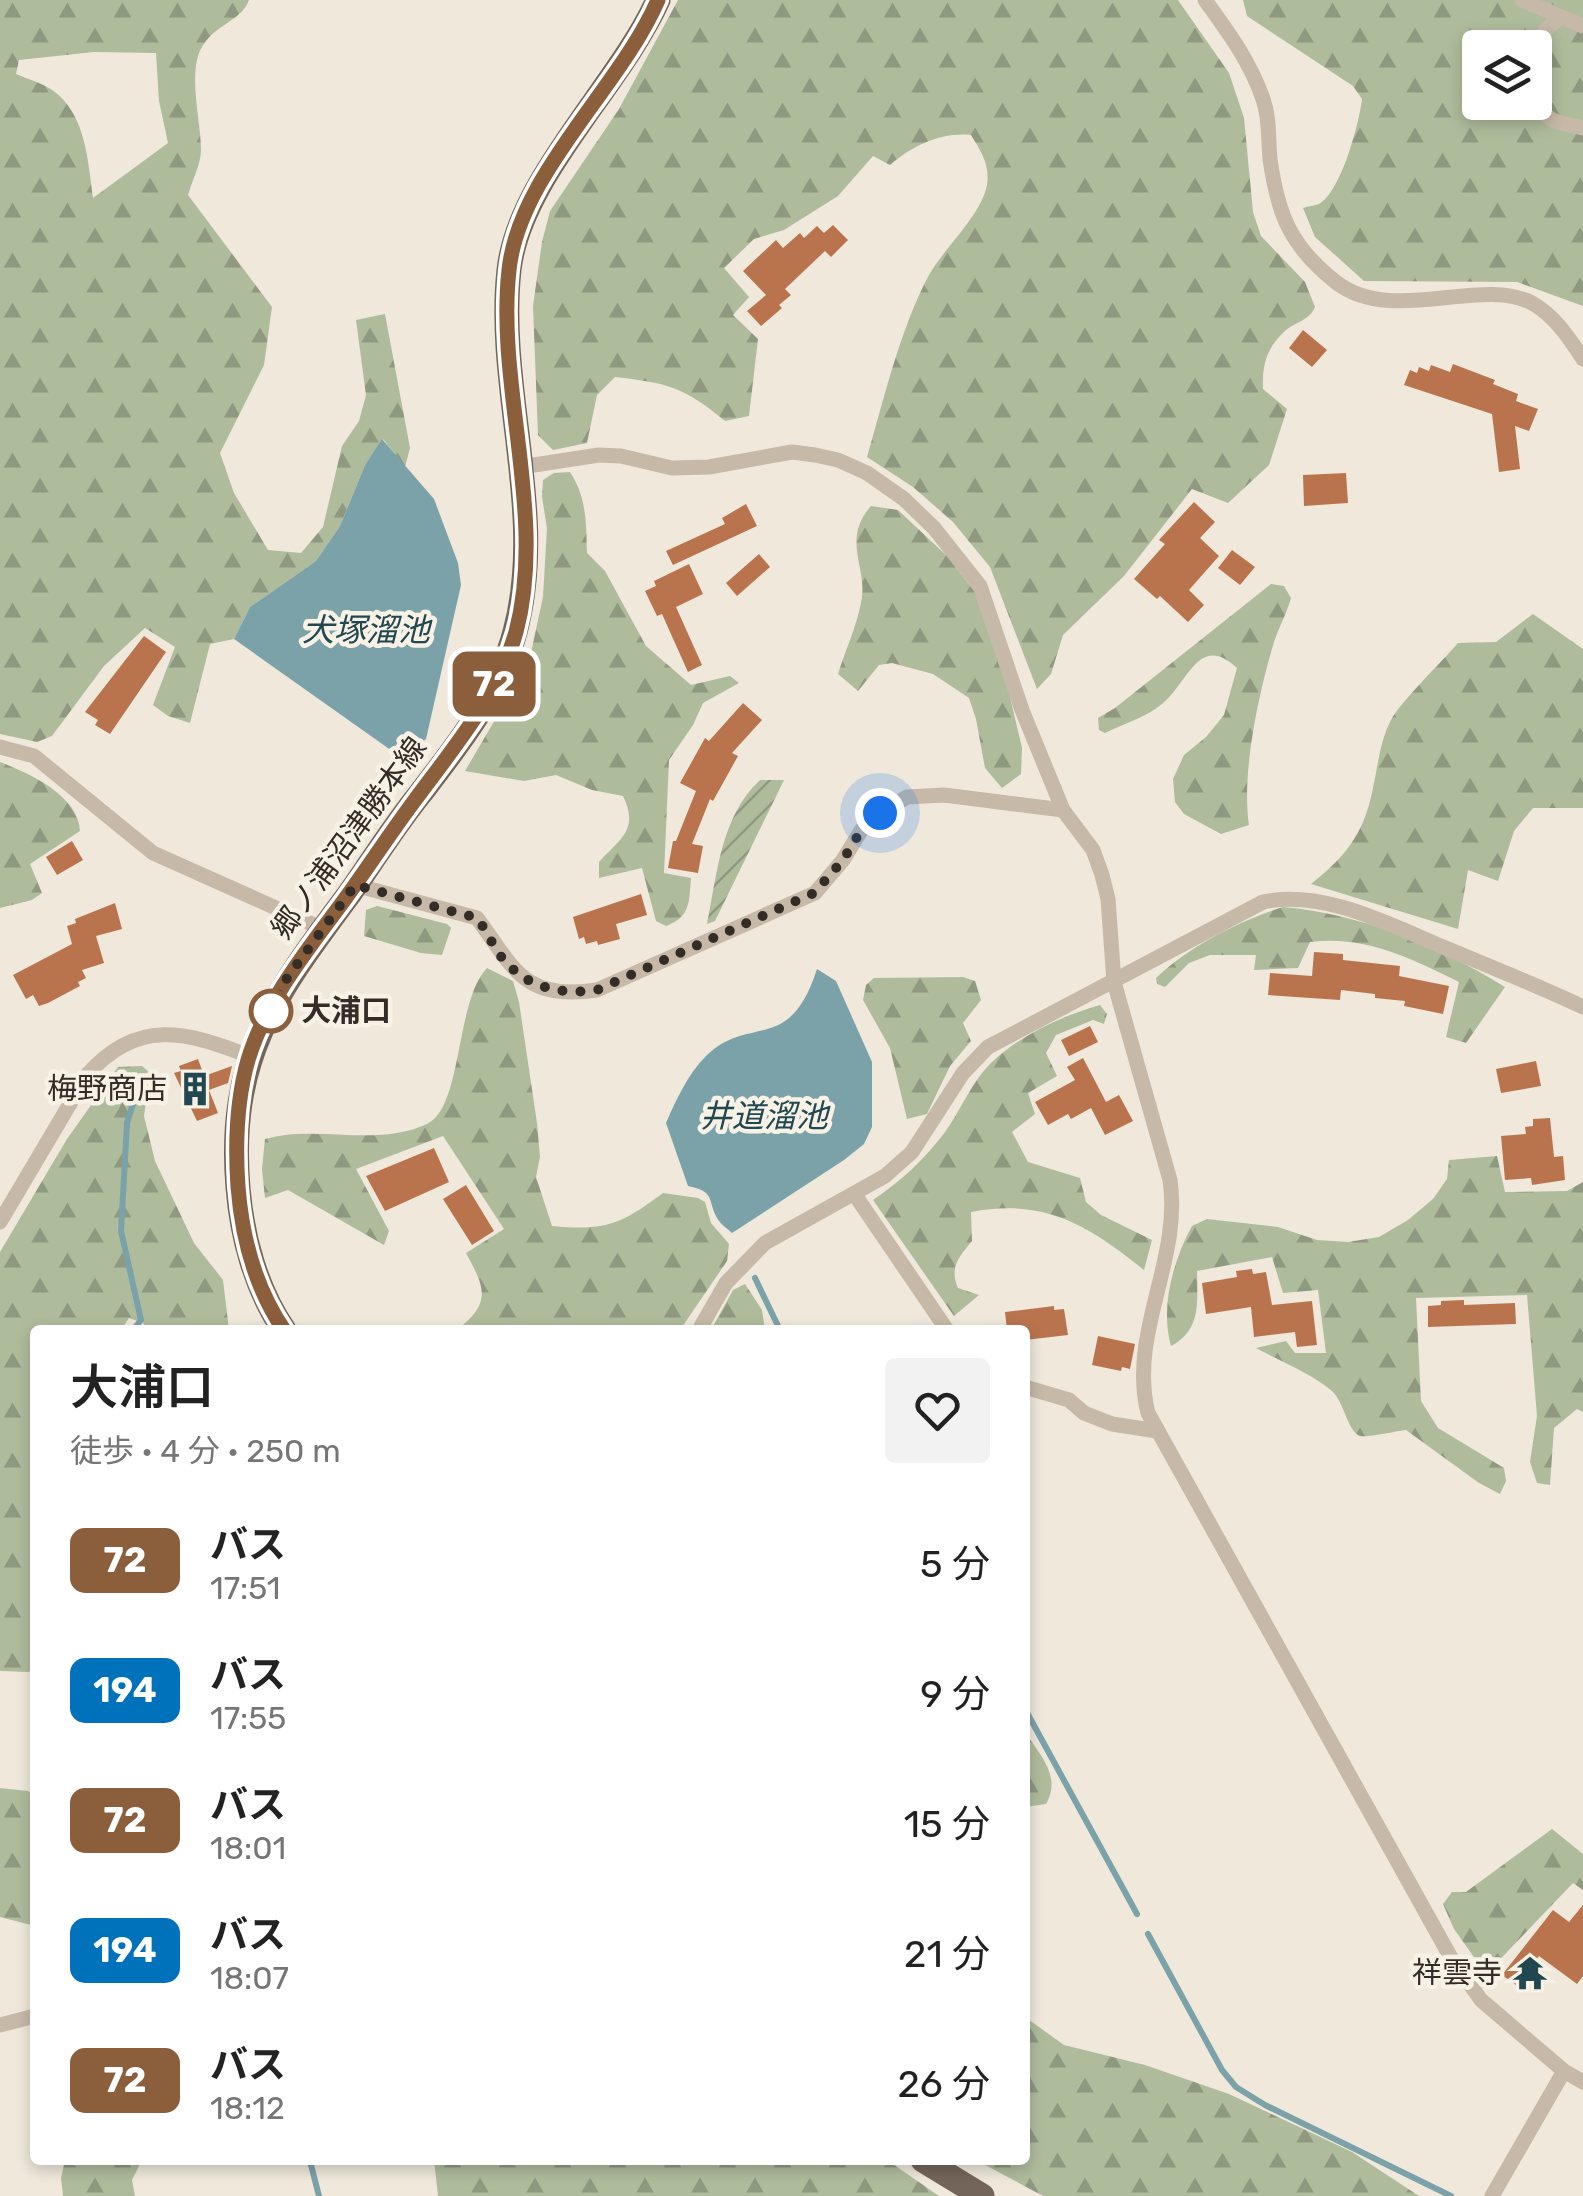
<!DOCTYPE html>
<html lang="ja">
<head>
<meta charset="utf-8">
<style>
	:root { --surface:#fff; --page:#f2f2f2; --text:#222; --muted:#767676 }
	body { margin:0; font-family:Rubik,"Noto Sans JP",sans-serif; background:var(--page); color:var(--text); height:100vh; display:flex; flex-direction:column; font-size:38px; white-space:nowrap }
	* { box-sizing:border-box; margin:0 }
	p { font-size:32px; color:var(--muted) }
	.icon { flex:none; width:55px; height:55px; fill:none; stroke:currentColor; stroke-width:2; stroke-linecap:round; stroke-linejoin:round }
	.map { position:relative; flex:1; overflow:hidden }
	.details { position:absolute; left:30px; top:1325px; width:1000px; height:840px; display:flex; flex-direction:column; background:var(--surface); border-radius:10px; box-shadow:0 5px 15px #0003 }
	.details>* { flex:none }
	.badge { padding:0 20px; border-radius:15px; font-size:35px; line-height:65px }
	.buttons { position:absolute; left:1462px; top:30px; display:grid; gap:20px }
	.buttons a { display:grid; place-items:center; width:90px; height:90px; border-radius:10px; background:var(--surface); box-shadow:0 5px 15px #0003; font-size:50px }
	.you { position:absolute; width:50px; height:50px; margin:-25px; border:8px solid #fff; border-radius:50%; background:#1a73e8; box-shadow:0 0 0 15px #1a73e833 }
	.map>.badge { position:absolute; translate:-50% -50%; box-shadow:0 0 0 5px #fff }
	.round { display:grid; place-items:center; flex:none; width:105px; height:105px; border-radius:10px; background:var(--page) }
	.head { display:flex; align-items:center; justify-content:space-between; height:170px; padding:0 40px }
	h1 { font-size:48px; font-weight:600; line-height:75px }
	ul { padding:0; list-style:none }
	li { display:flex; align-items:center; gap:30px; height:130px; padding:0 40px }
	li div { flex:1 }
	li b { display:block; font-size:38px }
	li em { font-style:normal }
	li .badge { min-width:110px; font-weight:700; text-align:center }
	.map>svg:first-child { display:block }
	.forest { fill:url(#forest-firs); fill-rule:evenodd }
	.garden { fill:url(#garden-furrows) }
	.water { fill:#7ca2a9 }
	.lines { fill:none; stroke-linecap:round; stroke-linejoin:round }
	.stream { stroke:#7ca2a9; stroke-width:6 }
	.building { fill:#ba744d }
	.minor { stroke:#c6b9a8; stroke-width:15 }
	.primary { stroke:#74655a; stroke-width:25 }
	.line-casing { stroke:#fff; stroke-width:22 }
	.line { stroke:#8b5e3c; stroke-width:15 }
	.walk { stroke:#332c27; stroke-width:10; stroke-dasharray:0 18 }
	.stop-dot { fill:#fff; stroke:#8b5e3c; stroke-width:5 }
	.labels { text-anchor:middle; stroke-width:9; stroke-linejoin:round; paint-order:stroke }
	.street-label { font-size:30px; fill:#332c27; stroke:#f7f1e6 }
	.stop-label { font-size:30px; font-weight:bold; fill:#332c27; stroke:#f7f1e6; text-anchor:start }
	.poi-label { font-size:30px; fill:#332c27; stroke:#f7f1e6; text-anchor:end }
	.water-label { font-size:32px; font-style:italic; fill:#214850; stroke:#f7f1e6 }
</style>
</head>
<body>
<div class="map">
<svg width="1583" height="2196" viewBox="0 0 1583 2196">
	<defs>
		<pattern id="forest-firs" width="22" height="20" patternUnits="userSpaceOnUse" patternTransform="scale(2.5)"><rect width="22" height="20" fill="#aebc9c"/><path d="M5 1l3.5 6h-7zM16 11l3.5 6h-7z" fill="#8e997f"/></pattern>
		<pattern id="garden-furrows" width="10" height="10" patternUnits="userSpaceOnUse" patternTransform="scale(2.5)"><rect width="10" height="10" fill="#aebc9c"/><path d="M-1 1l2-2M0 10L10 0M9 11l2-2" fill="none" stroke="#8e997f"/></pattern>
	</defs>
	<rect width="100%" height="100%" fill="#efe8db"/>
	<g class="forest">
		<path d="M0,0H249C240,24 208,25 198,56C190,83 201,123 201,150C201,164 192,181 188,195L272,307L264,365L220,453L234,493L268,550L301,553L323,527L342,446L359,421L366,395L356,320L385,314L410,448L405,467L383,439L365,465L340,526L316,561L250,607L234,639L210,644L190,723L168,716L153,705L175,647L145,628L104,666L52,736L37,742L0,734ZM94,52L156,53L159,101L168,143L93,198C88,162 86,113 52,90C42,83 28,79 16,74L19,60Z"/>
		<path d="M678,0H1178L1229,73L1244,118L1253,212L1261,236L1305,282L1315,307C1308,322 1296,321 1285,331C1266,348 1262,366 1263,389L1287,409L1269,465L1228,503L1192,489L1124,576L1063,635L1051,674L1037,689L990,567L953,522L913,487L867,457C884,399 900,329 929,275C944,248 981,216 987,185C990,165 981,151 971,135C941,132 912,146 890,165L873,156L838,196L784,230L754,239L724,268L749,297L733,315L758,339L749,416L725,421C684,387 668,383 615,377L597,395L587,443L553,450L538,435L533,306L542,242L550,211L619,109Z"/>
		<path d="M1243,0H1583V306L1517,282L1364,281L1315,237L1303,208C1308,206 1314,206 1319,204C1341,192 1359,124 1362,99L1353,86L1247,16ZM1480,48H1535V102H1480Z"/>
		<path d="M570,472C587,498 586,523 587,553L605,571L646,646L691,685L730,676L739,683L703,703L693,725L669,760L664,873L691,878C689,901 691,917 666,926L656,921L642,868L599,878V862C621,838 639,830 623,796L592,790L556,775L524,781L465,771L529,662L543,597L547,528L542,497L543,480L554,473Z"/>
		<path d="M871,506L898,510L947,556L975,592L992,621L1022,748L1021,774L1002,788L985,768L976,719L969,698L933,674L892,663L879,665L858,691L838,674C846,648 858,624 862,597C866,565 842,539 871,506Z"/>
		<path d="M1271,584L1284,586L1291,598C1287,613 1279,627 1274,642C1259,692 1241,774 1249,825L1221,834L1184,814L1175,802L1173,779L1184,755L1206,737L1224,715L1237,668C1199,632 1188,683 1162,704C1147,717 1123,724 1105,733L1099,730L1098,718L1115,708Z"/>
		<path d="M1533,614L1583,649V808H1533L1514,831L1498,881L1468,870L1458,929L1311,884C1346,856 1364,834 1373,788C1378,765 1380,741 1391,720C1402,700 1440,664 1458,643L1496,642Z"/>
		<path d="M0,762C29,773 79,796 80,831L30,864L42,893L32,900L0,908Z"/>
		<path d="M377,906L447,924L451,928L442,955L421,953L364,936L366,910Z"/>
		<path d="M1283,907C1362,914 1439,946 1505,987L1466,1043L1446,1037L1459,982C1411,958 1364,935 1310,942L1298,968L1254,970L1256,955H1210L1189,963L1165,987L1157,984L1156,978C1191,945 1239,921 1283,907Z"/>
		<path d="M487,968L513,981L519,1002L537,1123L540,1157L536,1177L552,1226C605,1231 620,1225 663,1193L698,1198L705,1202L711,1223L729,1244L727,1261L680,1330H457C492,1303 485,1288 466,1253L504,1229L443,1136L356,1169L389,1231L384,1245L288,1190L265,1198L262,1169L265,1139C318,1124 375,1148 427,1124C463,1107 455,1001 487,968Z"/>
		<path d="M963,977L975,981L981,1000L963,1023L971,1041L950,1066L927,1114L907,1119L890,1048L863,1000L866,985L874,978Z"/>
		<path d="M1100,1005L1107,1014L1104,1024L1093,1020L1056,1035L1046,1053L1057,1076L1028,1093L1035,1114L1012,1132L1028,1162L1080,1178L1086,1202L1101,1215L1152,1240L1144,1270C1088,1225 1045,1198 971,1212L972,1241C959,1257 949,1267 958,1288L979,1295L954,1316L873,1200C901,1181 924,1160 945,1132C961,1110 972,1081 992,1062C1022,1034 1062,1016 1100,1005Z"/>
		<path d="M142,1066L150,1073L144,1116L155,1161L194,1243L223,1280L229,1330H148L143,1323L129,1318L121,1330H35V1667L29,1672L0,1671V1252L67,1139L118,1067Z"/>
		<path d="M1497,1156L1505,1192L1567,1191L1583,1182V1412L1577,1409L1554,1428L1550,1485L1537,1483L1530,1462L1537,1416L1527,1295L1416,1298L1421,1401L1438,1428L1504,1468L1506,1481L1500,1494L1479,1483L1406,1430C1396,1431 1367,1438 1360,1436C1348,1432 1344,1402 1332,1391C1314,1375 1278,1360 1256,1348L1286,1341L1295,1353H1326L1318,1290L1283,1293L1272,1257L1197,1271C1197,1302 1202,1329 1171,1346C1160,1307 1173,1261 1192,1226L1207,1219L1278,1227L1317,1240L1348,1242L1379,1237L1408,1220L1433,1199L1447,1179L1449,1160Z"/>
		<path d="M745,1284L762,1310L765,1330H711L733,1290Z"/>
		<path d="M1025,1732C1040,1755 1062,1777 1046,1804L1025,1807Z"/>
		<path d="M0,1788L28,1791L35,1796V1926L0,1917Z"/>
		<path d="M1552,1829L1583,1854V1890L1573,1883L1486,1974L1454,1929L1443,1904L1452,1892H1466Z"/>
		<path d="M1025,2017L1064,2045L1145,2065L1229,2094L1352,2152L1419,2196H1043L976,2160H1025Z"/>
		<path d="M65,2160H142L132,2180L135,2196H63L61,2178Z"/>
		<path d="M434,2160H887L939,2196H438Z"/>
	</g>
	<path class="garden" d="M760,780H784L715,921L707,924C717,874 721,816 760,780Z"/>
	<g class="water">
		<path d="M382,439L434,499L458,563L461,585L426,739L402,758L234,639L250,607L316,561L340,526L365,465Z"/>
		<path d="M817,969L836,981L872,1062V1127L864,1144L844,1160L732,1233C728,1229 723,1226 719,1221C706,1202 718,1192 688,1186L666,1123C676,1100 688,1074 706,1056C750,1013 789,1056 817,969Z"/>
	</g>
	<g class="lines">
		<g class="stream">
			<path d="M755,1278L780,1330"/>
			<path d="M133,1330L141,1320L121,1231L127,1123L140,1082"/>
			<path d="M1025,1709L1137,1914"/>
			<path d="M1148,1934L1222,2070L1236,2087L1265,2105L1451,2196"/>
			<path d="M307,2160L311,2165L319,2196"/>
		</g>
	</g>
	<g class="building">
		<path d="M833,225L848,240L831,257L825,251L785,289L791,295L779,305L782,308L761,326L747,311L766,295L743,271L776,240L783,248L800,233L804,238L817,226L824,233Z"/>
		<path d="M1303,330L1327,350L1312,367L1289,348Z"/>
		<path d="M1453,364L1495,380L1493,384L1518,394L1516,401L1538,409L1529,431L1515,426L1520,469L1499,472L1492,414L1404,385L1410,370L1417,373L1419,367L1429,371L1431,365L1450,372Z"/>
		<path d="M1346,473L1348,503L1304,506L1303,475Z"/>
		<path d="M1194,502L1215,522L1200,538L1219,556L1189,590L1204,605L1188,622L1160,596L1157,599L1134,579L1165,544L1159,540Z"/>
		<path d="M746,504L757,526L673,565L666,551L725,524L722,518Z"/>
		<path d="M1232,550L1255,567L1240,585L1218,568Z"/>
		<path d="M759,554L770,567L737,596L726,583Z"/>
		<path d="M689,564L703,594L676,607L702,665L688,672L662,614L657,616L645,591L656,586L654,581Z"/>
		<path d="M144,636L166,652L110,734L95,725L98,720L85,712Z"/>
		<path d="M743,703L762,720L732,753L738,756L713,801L710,799L692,844L703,846L698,873L668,868L673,841H676L696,791L680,783L705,738L709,741Z"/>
		<path d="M72,841L83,860L57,875L46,857Z"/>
		<path d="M641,894L647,915L616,924L620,939L598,945L597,941L586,944L584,937L579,939L573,917Z"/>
		<path d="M115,903L122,929L96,936L104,963L82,970L86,978L78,982L80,986L48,1003L39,1006L33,995L26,999L13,975L72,944L67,926L76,923L75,919Z"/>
		<path d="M1314,952L1343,954V960L1400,966L1399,976L1449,986L1443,1014L1404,1006L1405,1001L1375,998V994L1341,990L1340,1000L1268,995L1270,973L1312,976Z"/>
		<path d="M1090,1026L1098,1042L1069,1056L1061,1040Z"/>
		<path d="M1083,1058L1106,1102L1119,1095L1133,1121L1105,1135L1091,1108L1071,1119L1068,1114L1048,1125L1035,1102L1075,1080L1067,1067Z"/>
		<path d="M198,1059L204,1076L232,1066L228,1083L209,1090L218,1113L197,1121L174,1073L181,1071L179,1066Z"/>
		<path d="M1536,1061L1541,1086L1501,1093L1496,1069Z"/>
		<path d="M1550,1118L1554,1157L1563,1156L1565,1180L1532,1185L1531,1178L1505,1180L1501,1136L1526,1134L1525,1127L1533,1126V1119Z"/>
		<path d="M434,1148L449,1182L385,1211L366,1176Z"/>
		<path d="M466,1185L494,1231L472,1245L443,1199Z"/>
		<path d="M1252,1269L1253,1274L1266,1272L1272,1305L1312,1301L1317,1345L1297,1347L1295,1332L1254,1337L1251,1307L1206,1314L1202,1283L1237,1277L1236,1271Z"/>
		<path d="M1464,1300V1305L1515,1303L1516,1324L1428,1327V1306L1441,1305V1301Z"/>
		<path d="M1054,1306V1310L1064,1309L1068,1335L1025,1340V1330H1007L1005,1312Z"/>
		<path d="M1098,1336L1135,1344L1130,1369L1122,1367L1121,1371L1092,1365Z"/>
		<path d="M1583,1905V1976L1577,1984L1539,1956L1516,1985L1502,1975L1553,1910L1569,1922Z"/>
	</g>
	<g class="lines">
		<g class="minor">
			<path d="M1205,0C1228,32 1250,61 1263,99C1270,119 1268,139 1270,159C1278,216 1291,247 1337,283C1393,325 1481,276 1532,303C1555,316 1569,338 1583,359"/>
			<path d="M1522,0L1583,26"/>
			<path d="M1535,53L1546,29L1561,17"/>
			<path d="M1535,96C1547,125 1555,121 1583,128"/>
			<path d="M521,467L599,455L621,456L672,468L709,467L792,452L815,455L838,460L867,473L904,499L934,528L980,586L1022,710L1063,810L1093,850L1102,875L1108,899L1114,982L1170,1180C1182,1260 1128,1334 1148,1413L1450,1956L1481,2000L1564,2071L1583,2082"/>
			<path d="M0,747L34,756L153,853L323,929"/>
			<path d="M355,885L477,918C514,968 523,1001 597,990L815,893L843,860L862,829L880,813L907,797L944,795L1063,810"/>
			<path d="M855,1195L947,1330"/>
			<path d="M0,1222L87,1075C137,1018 186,1031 249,1056"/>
			<path d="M699,1330L726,1283L765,1243L885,1176L912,1152L963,1073L988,1047L1263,902C1325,889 1392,926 1448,949C1493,968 1539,986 1583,1007"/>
			<path d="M1025,1387L1069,1400L1084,1413L1112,1424L1157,1431"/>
			<path d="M0,2025L35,2016"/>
			<path d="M1492,2196L1564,2071"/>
		</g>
		<g class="primary">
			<path d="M284,1330C256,1289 242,1237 238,1188C227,1056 276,993 350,893C373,860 395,825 420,794C458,745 499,693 515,632C547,513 496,389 509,270C519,178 620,85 658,0"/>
			<path d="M923,2160L982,2196"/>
		</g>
	</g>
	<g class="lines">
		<g class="line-casing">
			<path id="line" d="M284,1330C256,1289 242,1237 238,1187C235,1144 236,1102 248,1060C266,1000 309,948 345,899C369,866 391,832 415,800C454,747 498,696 516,632C547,515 496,388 509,270C519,174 620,88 658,0"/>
		</g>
		<use href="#line" class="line"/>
		<path class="walk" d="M271,1011L285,981L355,885L477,918C487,931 493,947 503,959C527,988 561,995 597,990L814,893L843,860L862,829L880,813"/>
	</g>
	<defs>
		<g id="building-bare" transform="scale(2.7)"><path d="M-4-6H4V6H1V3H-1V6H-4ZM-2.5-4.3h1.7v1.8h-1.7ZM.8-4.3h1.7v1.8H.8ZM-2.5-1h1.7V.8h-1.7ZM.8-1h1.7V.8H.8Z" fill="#214850" stroke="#f7f1e6" stroke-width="2.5" paint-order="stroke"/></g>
		<g id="temple-bare" transform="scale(2.7)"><path d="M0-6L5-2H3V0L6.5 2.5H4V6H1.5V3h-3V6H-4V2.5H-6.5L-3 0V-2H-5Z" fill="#214850" stroke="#f7f1e6" stroke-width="2.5" paint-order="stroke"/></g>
	</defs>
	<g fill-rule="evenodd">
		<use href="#building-bare" x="195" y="1089"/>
		<use href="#temple-bare" x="1530" y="1973"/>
	</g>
	<circle class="stop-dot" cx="271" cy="1011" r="20"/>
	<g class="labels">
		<g class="street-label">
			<text transform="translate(349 838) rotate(-54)" y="10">郷ノ浦沼津勝本線</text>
		</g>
		<g class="stop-label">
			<text x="301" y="1021">大浦口</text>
		</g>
		<g class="poi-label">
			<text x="167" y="1099">梅野商店</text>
			<text x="1502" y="1983">祥雲寺</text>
		</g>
		<g class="water-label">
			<text x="366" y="641">犬塚溜池</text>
			<text x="764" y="1127">井道溜池</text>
		</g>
	</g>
</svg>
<div class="buttons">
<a><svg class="icon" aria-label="layers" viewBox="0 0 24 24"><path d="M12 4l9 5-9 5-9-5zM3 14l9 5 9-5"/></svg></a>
</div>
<div class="you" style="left:880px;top:813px"></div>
<b class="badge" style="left:494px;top:684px;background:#8b5e3c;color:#fff">72</b>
<section class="details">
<div class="head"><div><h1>大浦口</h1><p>徒歩 · 4 分 · 250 m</p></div><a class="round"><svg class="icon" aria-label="heart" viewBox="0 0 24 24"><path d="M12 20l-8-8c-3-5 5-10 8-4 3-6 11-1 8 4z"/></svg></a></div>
<ul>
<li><span class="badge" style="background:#8b5e3c;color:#fff">72</span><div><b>バス</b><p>17:51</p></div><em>5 分</em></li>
<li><span class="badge" style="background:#0072bc;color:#fff">194</span><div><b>バス</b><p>17:55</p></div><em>9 分</em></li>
<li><span class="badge" style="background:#8b5e3c;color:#fff">72</span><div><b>バス</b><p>18:01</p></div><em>15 分</em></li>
<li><span class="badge" style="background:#0072bc;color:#fff">194</span><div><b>バス</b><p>18:07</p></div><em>21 分</em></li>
<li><span class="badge" style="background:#8b5e3c;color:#fff">72</span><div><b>バス</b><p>18:12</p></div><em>26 分</em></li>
</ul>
</section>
</div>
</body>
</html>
